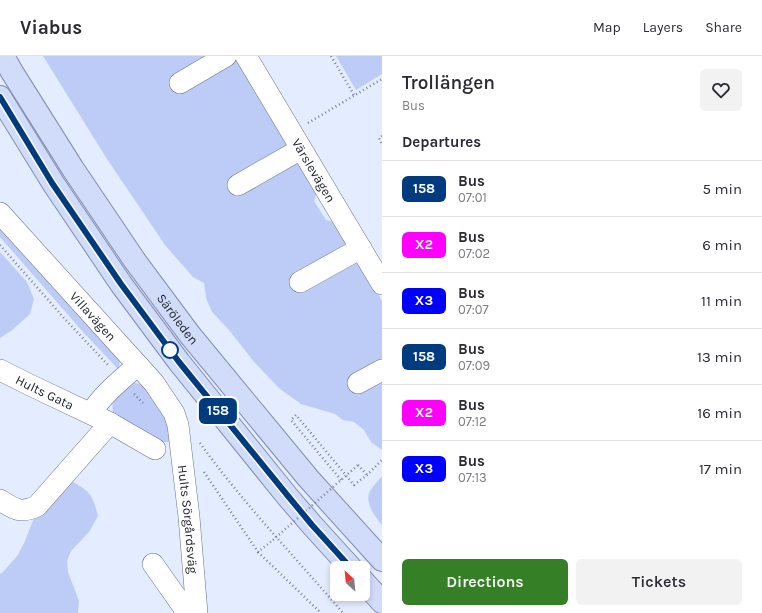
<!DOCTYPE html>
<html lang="en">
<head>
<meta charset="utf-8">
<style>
	:root { --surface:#fff; --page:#f2f2f3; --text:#2b2b33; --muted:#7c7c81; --line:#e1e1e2; --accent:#358027 }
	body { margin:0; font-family:Karla,sans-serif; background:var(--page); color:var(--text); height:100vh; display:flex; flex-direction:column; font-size:15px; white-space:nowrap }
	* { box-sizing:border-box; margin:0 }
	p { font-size:13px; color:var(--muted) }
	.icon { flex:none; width:22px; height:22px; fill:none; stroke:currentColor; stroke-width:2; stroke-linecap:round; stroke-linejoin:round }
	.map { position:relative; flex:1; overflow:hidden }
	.panel { display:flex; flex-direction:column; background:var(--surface); width:380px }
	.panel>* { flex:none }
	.badge { padding:0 8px; border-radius:6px; font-size:14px; line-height:26px }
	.needle { width:26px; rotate:333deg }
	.controls { position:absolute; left:330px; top:505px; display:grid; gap:8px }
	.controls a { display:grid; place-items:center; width:40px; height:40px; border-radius:6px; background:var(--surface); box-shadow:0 2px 6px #0003; font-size:20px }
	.map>.badge { position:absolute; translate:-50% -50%; box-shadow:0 0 0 2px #fff }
	h2 { padding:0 20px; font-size:15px; line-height:36px }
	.round { display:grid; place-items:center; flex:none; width:42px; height:42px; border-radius:6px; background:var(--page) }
	.headline { display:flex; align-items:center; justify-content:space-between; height:68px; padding:0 20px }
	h1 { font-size:19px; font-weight:600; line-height:30px }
	.button { display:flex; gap:8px; margin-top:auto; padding:8px 20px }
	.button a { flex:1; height:46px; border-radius:6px; background:var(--accent); color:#fff; font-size:16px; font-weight:600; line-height:46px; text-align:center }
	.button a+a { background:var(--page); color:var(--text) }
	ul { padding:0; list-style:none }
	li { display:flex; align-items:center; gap:12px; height:56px; padding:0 20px; border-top:1px solid var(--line) }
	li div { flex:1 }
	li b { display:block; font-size:15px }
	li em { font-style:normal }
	li .badge { min-width:44px; font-weight:700; text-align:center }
	header { display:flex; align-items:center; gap:24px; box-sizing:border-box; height:56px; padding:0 20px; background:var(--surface); border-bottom:1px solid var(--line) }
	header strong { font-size:19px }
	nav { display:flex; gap:22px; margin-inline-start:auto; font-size:14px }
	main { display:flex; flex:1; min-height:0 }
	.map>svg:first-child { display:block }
	.green { fill:#bcccf7 }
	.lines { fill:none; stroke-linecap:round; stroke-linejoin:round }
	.minor-casing { stroke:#6a7287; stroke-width:22 }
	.major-casing { stroke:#808cb0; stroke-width:24 }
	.path { stroke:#7b818e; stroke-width:2.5; stroke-dasharray:1 3; stroke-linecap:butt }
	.minor { stroke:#fff; stroke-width:21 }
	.major { stroke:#d1dcfa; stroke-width:22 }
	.path-bridge { stroke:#7b818e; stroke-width:2.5; stroke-dasharray:1 3; stroke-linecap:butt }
	.line-casing { stroke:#fff; stroke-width:9 }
	.line { stroke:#003b80; stroke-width:6 }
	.stop-dot { fill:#fff; stroke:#003b80; stroke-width:2 }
	.labels { text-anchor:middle; stroke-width:4; stroke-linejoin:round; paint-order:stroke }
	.street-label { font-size:13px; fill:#20232c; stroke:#f7f9fe }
</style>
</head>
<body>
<header>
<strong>Viabus</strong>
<nav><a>Map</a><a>Layers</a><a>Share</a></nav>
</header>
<main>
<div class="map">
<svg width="382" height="557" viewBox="0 0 382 557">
	<rect width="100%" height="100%" fill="#e4ecff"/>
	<g class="green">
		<path d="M43,0H236L317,135L314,145L326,164L338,167L382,245V394L371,386L364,374L354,366L343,364L335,358L301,348L280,333L255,307L229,274L212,256L206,242L204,227L193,221L165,189L107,103Z"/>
		<path d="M336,0H382V18L356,34Z"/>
		<path d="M0,167L118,301L120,306L118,313L83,276L0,181Z"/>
		<path d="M0,196L27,226L34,243L30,258L11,275L0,282Z"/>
		<path d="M135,327L147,330L168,359L170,386H161L113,357C110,339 120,334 135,327Z"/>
		<path d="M382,420V469C375,461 364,446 370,435C373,430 378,425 382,420Z"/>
		<path d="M73,426C91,436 93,440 98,460L89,476L71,495L67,505L68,516L79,545L78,557H0V518L4,515L18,499L25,485L34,462L65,429Z"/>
	</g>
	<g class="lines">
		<g class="minor-casing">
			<g id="minor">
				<path id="s1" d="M246,0L382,228"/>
				<path d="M180,27L226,0"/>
				<path d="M238,129L301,93"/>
				<path id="s2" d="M0,157L154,327L174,357L178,369L189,461L197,557"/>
				<path d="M300,226L361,192"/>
				<path id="s3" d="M0,314L30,329L110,367L155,393"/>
				<path d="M358,327L382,314"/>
				<path d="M91,357C103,338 121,324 138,309"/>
				<path d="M0,444C14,453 21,458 37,450L110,367"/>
				<path d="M153,508L184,552"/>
			</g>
		</g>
		<g class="major-casing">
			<g id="major">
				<path id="s4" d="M3,0L12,16L73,113L135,205L190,279L308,422L382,504"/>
				<path d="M0,41L53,127L121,228L179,306L287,440L312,469L351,512"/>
				<path d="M363,525L382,546"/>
			</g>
		</g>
		<g class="path">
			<path d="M331,0L354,39"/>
			<path d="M308,67L382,23"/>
			<path d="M382,80L379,82L382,88"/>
			<path d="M0,189L63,261L109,310"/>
			<path d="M134,338L143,347"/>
			<path d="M200,387C243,447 295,501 343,557"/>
			<path d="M358,409L367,419"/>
			<path d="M204,416L258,496L273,484"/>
			<path d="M341,424L291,364L296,359L354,429L367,419L382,404"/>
			<path d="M258,496L321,557"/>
		</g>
		<use href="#minor" class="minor"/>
		<use href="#major" class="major"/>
		<path class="path-bridge" d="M273,484L358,409"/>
	</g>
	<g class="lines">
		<g class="line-casing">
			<path id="line" d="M0,41L52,127L121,228L179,306L288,440L312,469L351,512"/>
		</g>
		<use href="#line" class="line"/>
	</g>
	<circle class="stop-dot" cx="170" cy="294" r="8"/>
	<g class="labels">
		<g class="street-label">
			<text dy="5" stroke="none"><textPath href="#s1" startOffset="133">Värslevägen</textPath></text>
			<text dy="5" stroke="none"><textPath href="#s2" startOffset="139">Villavägen</textPath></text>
			<text dy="5" stroke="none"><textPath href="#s4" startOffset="316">Säröleden</textPath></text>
			<text dy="5" stroke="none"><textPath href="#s3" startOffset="50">Hults Gata</textPath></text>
			<text dy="5" stroke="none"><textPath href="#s2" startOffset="373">Hults Sörgårdsväg</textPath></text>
		</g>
	</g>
</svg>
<div class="controls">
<a><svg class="needle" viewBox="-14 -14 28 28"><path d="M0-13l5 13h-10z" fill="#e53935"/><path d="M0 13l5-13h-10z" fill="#7c7c81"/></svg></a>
</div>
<b class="badge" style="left:218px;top:355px;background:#003b80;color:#fff">158</b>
</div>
<section class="panel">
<div class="headline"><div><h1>Trollängen</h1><p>Bus</p></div><a class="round"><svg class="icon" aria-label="heart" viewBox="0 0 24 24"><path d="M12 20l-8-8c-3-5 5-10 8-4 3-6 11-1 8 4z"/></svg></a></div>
<h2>Departures</h2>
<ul>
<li><span class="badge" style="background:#003b80;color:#fff">158</span><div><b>Bus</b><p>07:01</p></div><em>5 min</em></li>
<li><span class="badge" style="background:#f0f;color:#fff">X2</span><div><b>Bus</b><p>07:02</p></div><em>6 min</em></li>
<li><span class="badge" style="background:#00f;color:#fff">X3</span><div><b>Bus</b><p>07:07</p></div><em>11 min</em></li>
<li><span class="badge" style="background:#003b80;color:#fff">158</span><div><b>Bus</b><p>07:09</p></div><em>13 min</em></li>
<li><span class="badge" style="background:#f0f;color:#fff">X2</span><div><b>Bus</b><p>07:12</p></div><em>16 min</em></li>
<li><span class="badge" style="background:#00f;color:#fff">X3</span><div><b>Bus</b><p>07:13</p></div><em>17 min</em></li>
</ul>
<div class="button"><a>Directions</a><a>Tickets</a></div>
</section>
</main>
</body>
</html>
